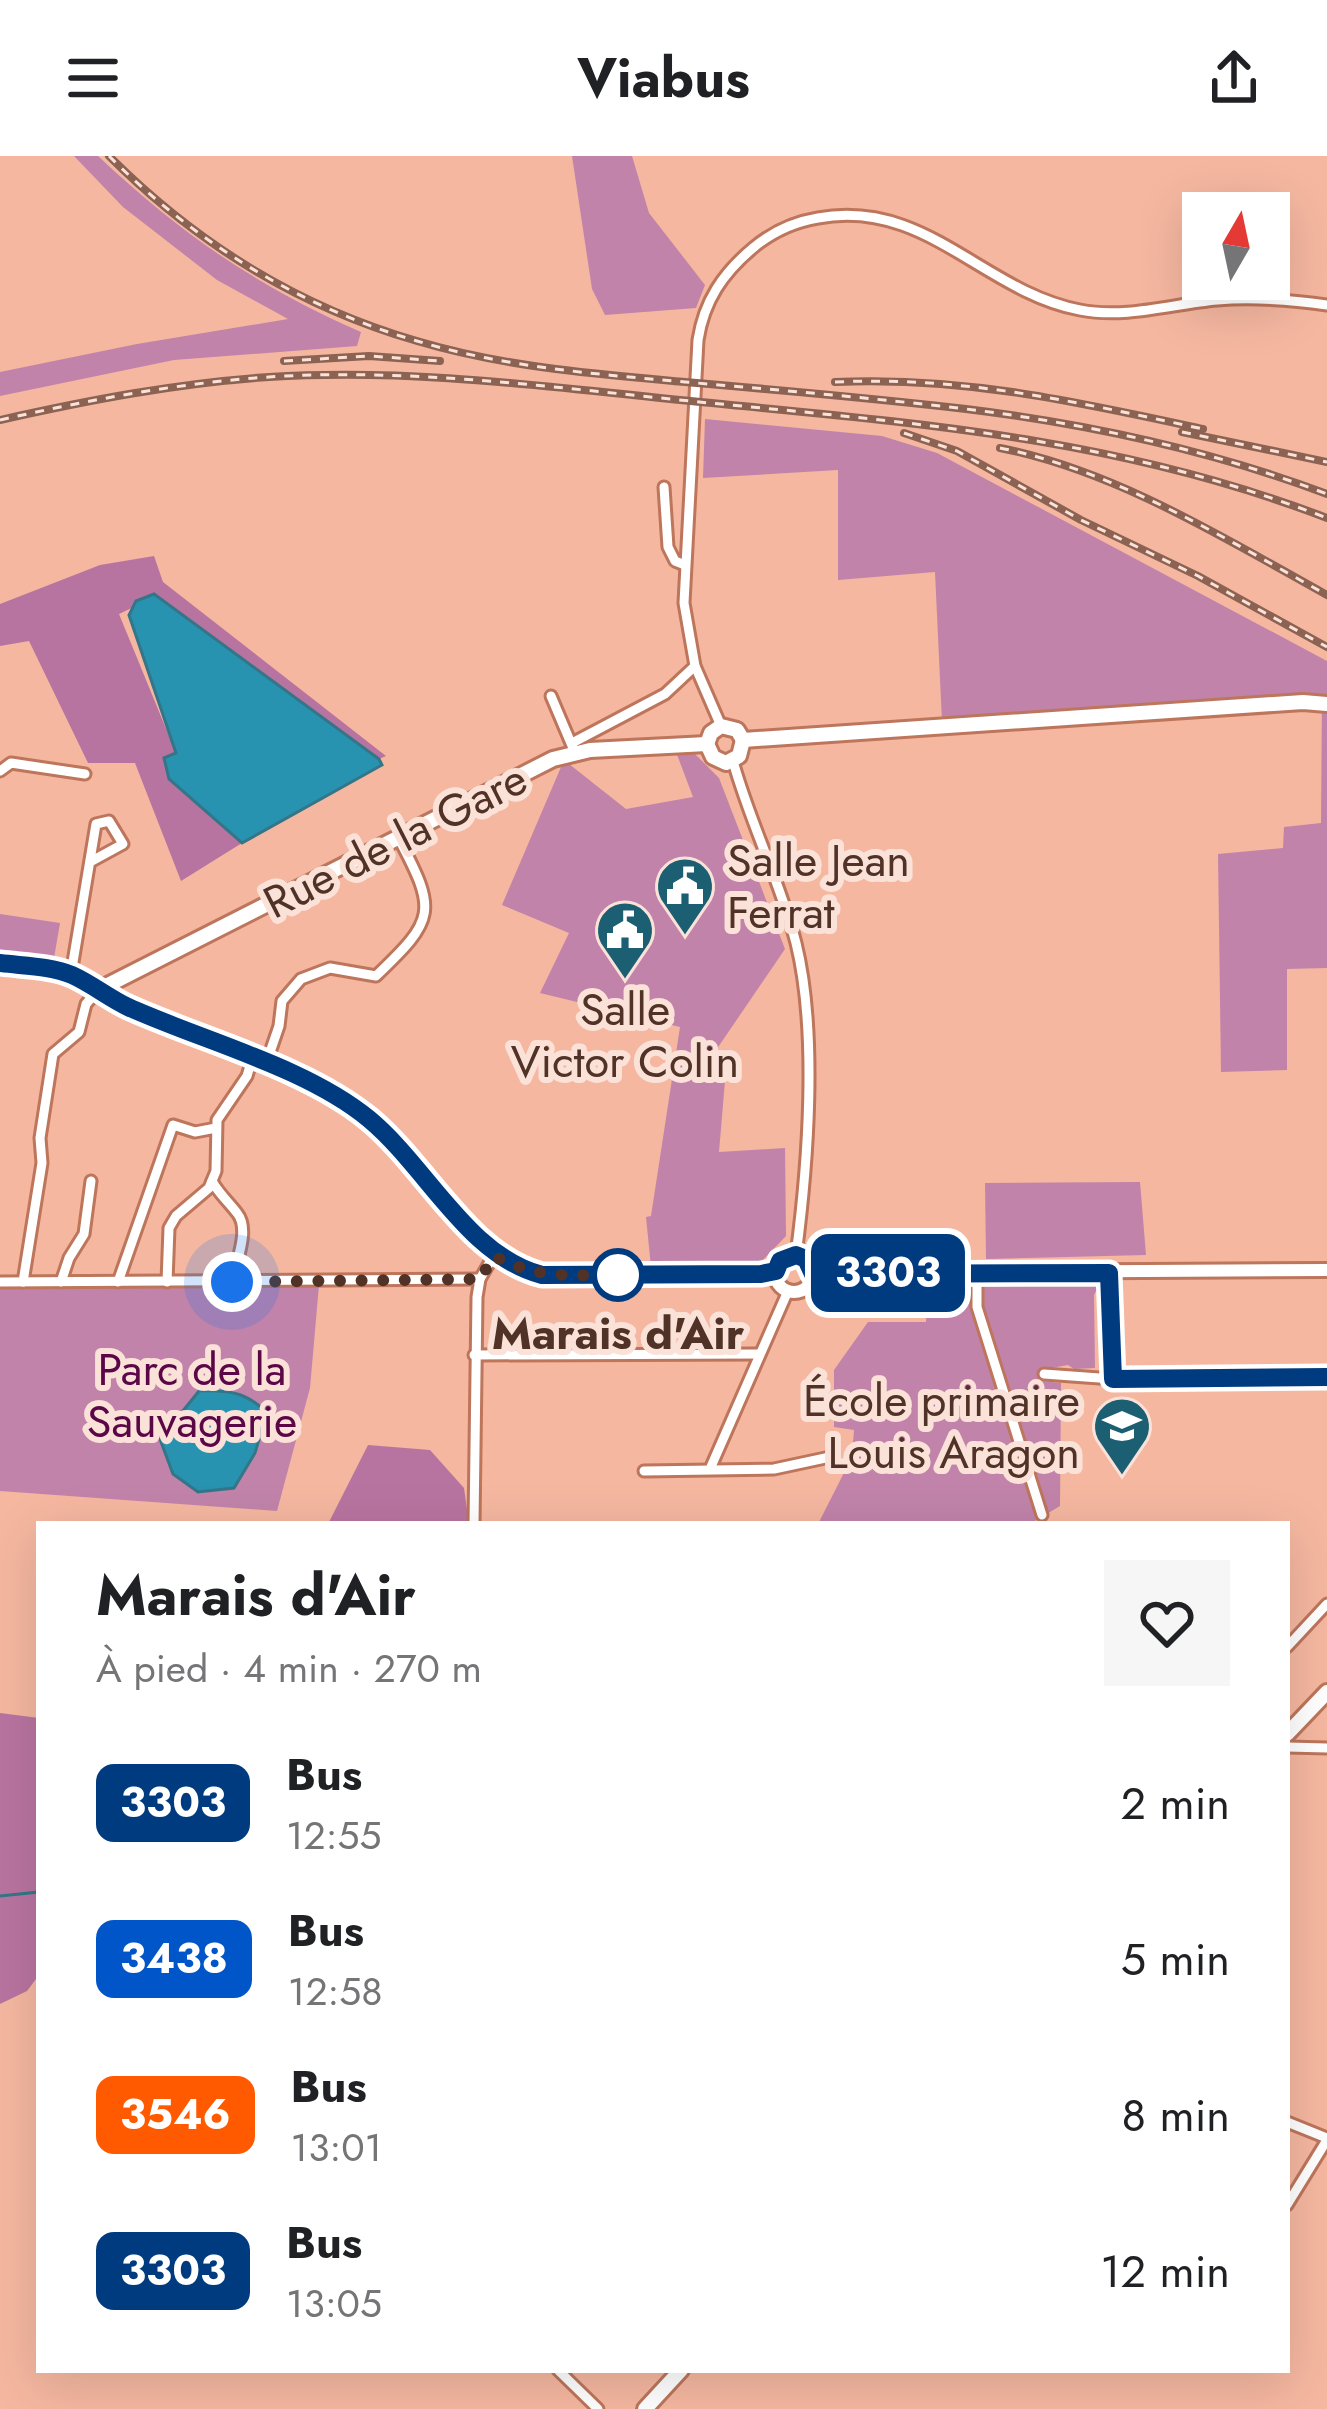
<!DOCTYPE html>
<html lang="fr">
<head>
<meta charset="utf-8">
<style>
	:root { --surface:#fff; --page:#f6f6f6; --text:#202124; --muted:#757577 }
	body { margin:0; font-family:Jost,sans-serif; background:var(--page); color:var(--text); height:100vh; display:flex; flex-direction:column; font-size:45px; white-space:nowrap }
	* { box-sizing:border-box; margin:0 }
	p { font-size:39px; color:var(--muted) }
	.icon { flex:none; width:66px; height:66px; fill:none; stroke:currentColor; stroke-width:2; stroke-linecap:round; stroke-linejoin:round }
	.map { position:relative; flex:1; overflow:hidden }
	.drawer { position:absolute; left:36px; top:1365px; width:1254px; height:852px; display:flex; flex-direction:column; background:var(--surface); border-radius:0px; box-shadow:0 12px 48px #0002 }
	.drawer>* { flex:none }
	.badge { padding:0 24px; border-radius:18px; font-size:42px; line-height:78px }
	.needle { width:78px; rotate:9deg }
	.buttons { position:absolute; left:1182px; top:36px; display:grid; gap:24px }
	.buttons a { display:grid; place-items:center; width:108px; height:108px; border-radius:0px; background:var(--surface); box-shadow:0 12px 48px #0002; font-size:60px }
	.you { position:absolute; width:60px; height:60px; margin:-30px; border:9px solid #fff; border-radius:50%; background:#1a73e8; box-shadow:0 0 0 18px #1a73e833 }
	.map>.badge { position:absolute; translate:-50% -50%; box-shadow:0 0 0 6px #fff }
	.round { display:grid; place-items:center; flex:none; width:126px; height:126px; border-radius:0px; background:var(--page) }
	.head { display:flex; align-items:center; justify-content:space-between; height:204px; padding:0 60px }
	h1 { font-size:57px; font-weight:700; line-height:90px }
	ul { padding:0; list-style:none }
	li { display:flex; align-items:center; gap:36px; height:156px; padding:0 60px }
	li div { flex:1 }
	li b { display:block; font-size:45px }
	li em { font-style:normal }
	li .badge { min-width:132px; font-weight:700; text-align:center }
	header { display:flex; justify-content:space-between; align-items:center; height:156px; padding:0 60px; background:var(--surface); font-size:54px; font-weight:700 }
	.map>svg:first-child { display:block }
	.green { fill:#c183aa }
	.forest { fill:#b874a0 }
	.water { fill:#2893b1; stroke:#347687; stroke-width:3 }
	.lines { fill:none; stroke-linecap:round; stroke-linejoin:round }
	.stream { stroke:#347687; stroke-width:3 }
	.minor-casing { stroke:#bd755b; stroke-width:15 }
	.tertiary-casing { stroke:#bd755b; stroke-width:18 }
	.secondary-casing { stroke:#bd755b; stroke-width:20 }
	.minor { stroke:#fff; stroke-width:9 }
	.tertiary { stroke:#fff; stroke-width:12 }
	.secondary { stroke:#fff; stroke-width:14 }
	.rail-casing { stroke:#8c6252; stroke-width:8 }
	.rail { stroke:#fbe2d9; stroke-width:3; stroke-dasharray:9; stroke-linecap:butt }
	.line-casing { stroke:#fff; stroke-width:27 }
	.line { stroke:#003b80; stroke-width:18 }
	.walk { stroke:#513226; stroke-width:12; stroke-dasharray:0 21.6 }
	.stop-dot { fill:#fff; stroke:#003b80; stroke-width:6 }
	.labels { text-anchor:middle; stroke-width:12; stroke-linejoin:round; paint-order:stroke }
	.street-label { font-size:45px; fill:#513226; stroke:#fbe2d9 }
	.poi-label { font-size:45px; fill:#513226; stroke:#fbe2d9; text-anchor:start }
	.stop-label { font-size:45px; font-weight:bold; fill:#513226; stroke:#fbe2d9 }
	.park-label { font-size:45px; fill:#5b0647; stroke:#fbe2d9 }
</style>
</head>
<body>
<header><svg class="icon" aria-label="menu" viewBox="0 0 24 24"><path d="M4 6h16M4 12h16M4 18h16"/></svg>Viabus<svg class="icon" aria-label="share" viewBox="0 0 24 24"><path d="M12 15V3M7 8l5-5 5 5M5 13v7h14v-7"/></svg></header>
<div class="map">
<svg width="1327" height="2253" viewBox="0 0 1327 2253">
	<rect width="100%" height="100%" fill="#f5b7a0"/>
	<g class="green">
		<path d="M74,0H98C182,79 255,129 361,176L357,190L174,204L0,240V216L137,188L288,163L217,124L123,51Z"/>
		<path d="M572,0H632L649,57L705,129L696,152L605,159L592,133Z"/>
		<path d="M705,263L882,280L937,297L1327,505V812L1287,813V914L1221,916L1218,698L1283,692L1284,671L1321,667L1322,540L942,566L935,416L838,424V314L703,322Z"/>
		<path d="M676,596L695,598L719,622L785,793L712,900L726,913L719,996L785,992L786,1080L759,1108L651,1111L646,1061L651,1060L680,871L540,837L569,777L502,749L564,604L626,653L693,641Z"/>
		<path d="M0,758L60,767L53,808L0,801Z"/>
		<path d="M1140,1026L1146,1099L986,1103L985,1027Z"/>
		<path d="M0,1128L319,1129L310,1232L277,1355L0,1335Z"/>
		<path d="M928,1128H1093L1098,1131L1094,1139L1095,1212L1074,1213L1068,1209L1040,1214L1041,1225L1061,1227L1060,1350L1030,1368H818L852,1301L854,1274L834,1271V1214L868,1166H926Z"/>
	</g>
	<g class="forest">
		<path d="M154,400L163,426L386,600L379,603L157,440L119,458L176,597L164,602L169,622L242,687L181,725L135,607H88L29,485L0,490V448L100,409Z"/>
		<path d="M368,1289L430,1294L464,1332L469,1368H328Z"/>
		<path d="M0,1557L39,1562V1819L27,1835L0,1848Z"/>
	</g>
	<g class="water">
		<path d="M154,438L379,603L382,609L242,687L169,623L164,602L176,597L129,459L136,445Z"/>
		<path d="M199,1235C228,1234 247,1236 267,1257L255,1297L234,1332L198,1336L173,1318L160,1283Z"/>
	</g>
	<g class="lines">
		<path class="stream" d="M0,1740L39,1736"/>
		<g class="minor-casing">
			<g id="minor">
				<path d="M664,331L668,391L675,405L685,409"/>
				<path d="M551,540L573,592"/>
				<path d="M721,570L695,510L684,447L698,184C704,145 723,117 753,92C772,76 794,66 818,62C925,42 984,136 1080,154C1126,163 1172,148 1217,144C1254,141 1291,144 1327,149"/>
				<path d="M574,586L665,538L695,510"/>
				<path d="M733,605C750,667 780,725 796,787C818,876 808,1008 796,1099"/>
				<path d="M0,615L11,607L85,618"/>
				<path d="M71,818L96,668L109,665L123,688L90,706"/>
				<path d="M266,908L279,870L282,845L301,823L330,812L376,820C436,763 437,755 399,683"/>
				<path d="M212,1025C219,1038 228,1045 237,1057C251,1074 235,1106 233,1126"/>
				<path d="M977,1117V1151L1042,1359"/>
				<path d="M1109,1117L1113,1223"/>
				<path d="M0,1126L480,1123"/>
				<path d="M23,1126L42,1007L40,982L53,898L79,876L86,848L98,834"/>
				<path d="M61,1126L69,1102L84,1078L91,1025"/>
				<path d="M118,1126L173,969L195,976L216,972"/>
				<path d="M167,1126L169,1072L176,1060L209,1032L216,1015L217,964L247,920L252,903"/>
				<path d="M474,1199L759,1198"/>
				<path d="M1044,1218L1113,1223L1327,1221"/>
				<path d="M710,1313L788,1135"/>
				<path d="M644,1315L774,1313L830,1301"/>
				<path d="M474,1368L477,1141L480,1123L494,1099"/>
				<path d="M1287,1491L1327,1448"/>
				<path d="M1287,1591L1327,1592"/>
				<path d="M1287,1966L1327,1982"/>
				<path d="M1287,2049L1327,1984"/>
				<path d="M558,2214L598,2253"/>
			</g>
		</g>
		<g class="tertiary-casing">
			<g id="tertiary">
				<path d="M98,834L124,849C167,867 209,885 252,903C286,917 322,929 352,950C420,998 465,1100 542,1119L776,1115"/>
				<circle cx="794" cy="1117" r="19"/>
				<path d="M813,1117L1327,1114"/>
			</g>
		</g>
		<g class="secondary-casing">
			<g id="secondary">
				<path d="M743,584L1303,546L1327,548"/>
				<path d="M707,588L713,601L726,607L739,600L743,584"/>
				<path d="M707,588L711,577L721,570L737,574L743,584"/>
				<path d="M0,807L71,818L98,834L553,603L590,594L707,588"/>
				<path d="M1287,1578L1327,1536"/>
				<path d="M645,2253L681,2214"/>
			</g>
		</g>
		<use href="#minor" class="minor"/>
		<use href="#tertiary" class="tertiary"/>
		<use href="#secondary" class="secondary"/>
		<g class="rail-casing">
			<g id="rail">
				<path d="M109,0C195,86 299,151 417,185C504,211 595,218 685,226C779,234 873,242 966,253C1089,268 1210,294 1327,338"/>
				<path d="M284,205L369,200L440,205"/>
				<path d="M835,226C963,220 1078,246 1203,273"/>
				<path d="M0,264C89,244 178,227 269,221C423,211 578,235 731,249C940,269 1129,286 1327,362"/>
				<path d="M1182,276L1327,306"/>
				<path d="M904,277L957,295L1081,364L1198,420L1327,491"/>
				<path d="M1000,292C1116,315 1224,382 1327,439"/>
			</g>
		</g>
		<use href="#rail" class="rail"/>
	</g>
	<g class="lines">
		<g class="line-casing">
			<path id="line" d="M0,807C23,810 51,810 72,819C92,828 109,842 128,851C203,885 306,911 369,963C427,1011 468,1100 542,1119L761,1118L776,1115L780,1105L796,1099L806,1103L813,1118L1109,1117L1113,1223L1327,1221"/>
		</g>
		<use href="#line" class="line"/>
		<path class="walk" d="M232,1126L480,1123L494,1100C535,1123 573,1119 618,1119"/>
	</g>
	<defs>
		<g id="civic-pin" transform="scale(3)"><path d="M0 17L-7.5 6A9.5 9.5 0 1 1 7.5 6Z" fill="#1c5f72" stroke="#fbe2d9"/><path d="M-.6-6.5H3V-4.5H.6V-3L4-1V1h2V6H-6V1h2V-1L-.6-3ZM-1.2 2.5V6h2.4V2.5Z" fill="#fff"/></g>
		<g id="school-pin" transform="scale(3)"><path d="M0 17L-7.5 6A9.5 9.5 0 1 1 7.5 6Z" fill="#1c5f72" stroke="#fbe2d9"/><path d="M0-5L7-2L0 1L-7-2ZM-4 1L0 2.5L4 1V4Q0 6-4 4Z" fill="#fff"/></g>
	</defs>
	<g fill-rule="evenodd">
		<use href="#civic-pin" x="685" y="730"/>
		<use href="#civic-pin" x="625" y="774"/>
		<use href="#school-pin" x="1122" y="1270"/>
	</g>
	<circle class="stop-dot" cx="618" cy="1119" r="24"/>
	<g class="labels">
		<g class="street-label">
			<text transform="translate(395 684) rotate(-27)" y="16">Rue de la Gare</text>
		</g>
		<g class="poi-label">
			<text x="727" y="720">Salle Jean<tspan x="727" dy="52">Ferrat</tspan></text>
			<text x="625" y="869" text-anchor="middle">Salle<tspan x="625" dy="52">Victor Colin</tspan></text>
			<text x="1080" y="1260" text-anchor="end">École primaire<tspan x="1080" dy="52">Louis Aragon</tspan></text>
		</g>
		<g class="stop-label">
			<text x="618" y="1193">Marais d'Air</text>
		</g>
		<g class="park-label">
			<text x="192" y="1229">Parc de la<tspan x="192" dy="52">Sauvagerie</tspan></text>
		</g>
	</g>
</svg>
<div class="buttons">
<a><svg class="needle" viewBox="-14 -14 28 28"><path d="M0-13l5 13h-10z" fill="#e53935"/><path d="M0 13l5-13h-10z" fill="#757577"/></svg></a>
</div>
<div class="you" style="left:232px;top:1126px"></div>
<b class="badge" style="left:888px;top:1117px;background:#003b80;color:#fff">3303</b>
<section class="drawer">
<div class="head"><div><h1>Marais d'Air</h1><p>À pied · 4 min · 270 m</p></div><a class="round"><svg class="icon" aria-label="heart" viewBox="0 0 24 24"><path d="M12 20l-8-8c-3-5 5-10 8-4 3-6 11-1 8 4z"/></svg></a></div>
<ul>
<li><span class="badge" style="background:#003b80;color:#fff">3303</span><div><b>Bus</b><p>12:55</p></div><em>2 min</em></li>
<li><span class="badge" style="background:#0055c8;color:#fff">3438</span><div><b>Bus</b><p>12:58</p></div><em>5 min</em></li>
<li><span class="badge" style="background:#ff5a00;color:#fff">3546</span><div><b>Bus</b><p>13:01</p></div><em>8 min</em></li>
<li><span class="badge" style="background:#003b80;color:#fff">3303</span><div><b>Bus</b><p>13:05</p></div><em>12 min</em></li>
</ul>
</section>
</div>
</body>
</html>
